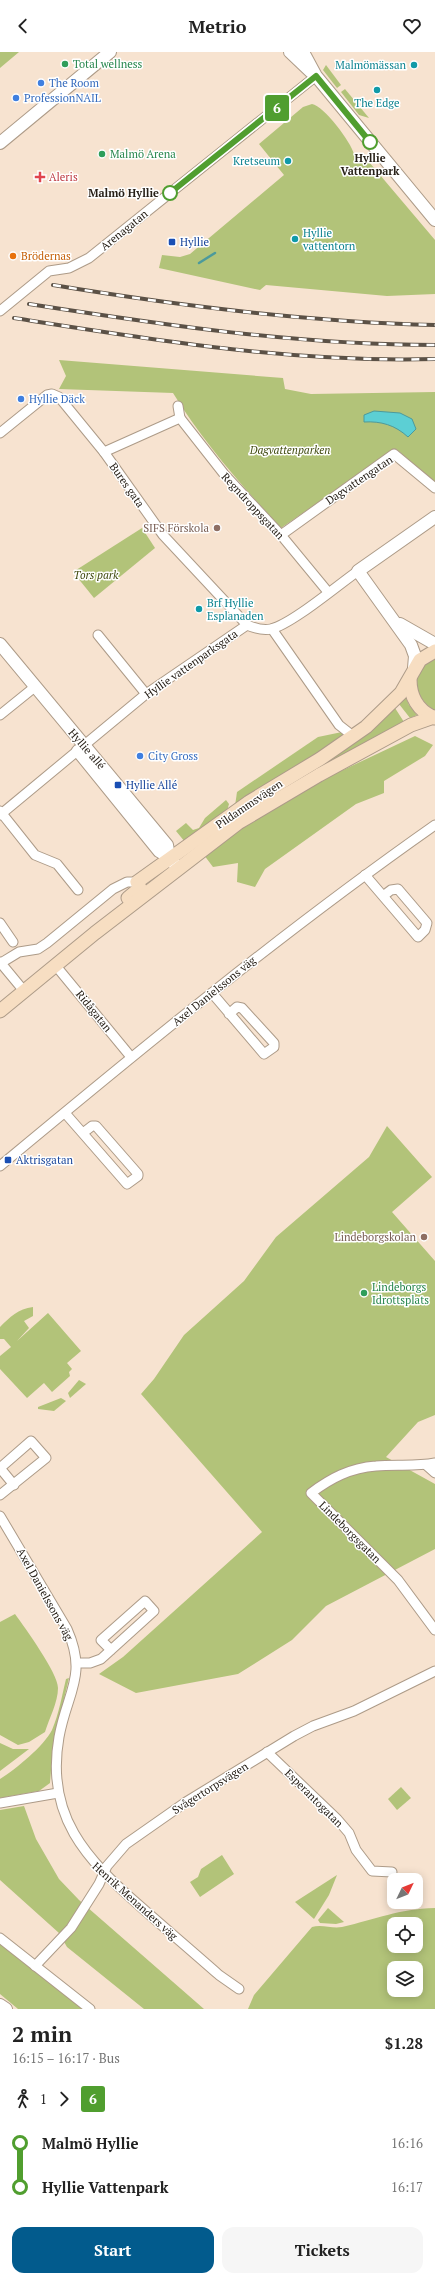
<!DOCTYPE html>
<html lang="en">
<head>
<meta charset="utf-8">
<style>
	:root { --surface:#fff; --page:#f6f6f6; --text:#222; --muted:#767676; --accent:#025b8d }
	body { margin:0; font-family:"PT Serif",serif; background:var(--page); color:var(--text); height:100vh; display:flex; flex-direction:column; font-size:15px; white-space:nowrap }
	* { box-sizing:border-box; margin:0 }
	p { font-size:13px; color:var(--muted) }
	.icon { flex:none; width:22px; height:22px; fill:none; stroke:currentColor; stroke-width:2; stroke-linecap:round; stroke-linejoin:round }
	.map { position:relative; height:1957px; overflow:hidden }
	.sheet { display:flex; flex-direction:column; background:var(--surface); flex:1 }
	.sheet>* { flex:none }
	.badge { padding:0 8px; border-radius:3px; font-size:14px; line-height:26px }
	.needle { width:26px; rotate:47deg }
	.fabs { position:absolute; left:387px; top:1821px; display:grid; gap:8px }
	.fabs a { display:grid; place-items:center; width:36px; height:36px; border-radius:8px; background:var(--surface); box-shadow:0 2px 10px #0003; font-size:20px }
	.map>.badge { position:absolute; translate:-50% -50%; box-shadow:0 0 0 2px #fff }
	.legs { display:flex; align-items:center; gap:6px; height:44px; padding:0 12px; font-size:13px }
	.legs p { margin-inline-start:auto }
	.headline { display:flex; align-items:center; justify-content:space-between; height:68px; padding:0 12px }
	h1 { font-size:22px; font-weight:600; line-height:30px }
	.cta { display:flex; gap:8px; margin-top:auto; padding:8px 12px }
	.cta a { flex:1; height:46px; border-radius:12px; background:var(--accent); color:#fff; font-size:16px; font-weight:600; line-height:46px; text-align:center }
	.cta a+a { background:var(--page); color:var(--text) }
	ul { padding:0 12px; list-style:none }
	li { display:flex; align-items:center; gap:14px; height:44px; font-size:15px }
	li i { display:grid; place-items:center; width:6px; height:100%; margin:0 5px; background:currentColor }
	li i::after { content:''; width:10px; height:10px; margin:-5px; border:3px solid; border-radius:50%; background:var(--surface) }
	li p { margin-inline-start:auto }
	li:first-child i { background:linear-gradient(#0000 50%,currentColor 0) }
	li:last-child i { background:linear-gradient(currentColor 50%,#0000 0) }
	header { display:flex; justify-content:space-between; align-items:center; height:52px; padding:0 12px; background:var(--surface); font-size:18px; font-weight:600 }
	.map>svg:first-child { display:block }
	.green { fill:#b2c379; fill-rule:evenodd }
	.water { fill:#5ccfd4; stroke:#4c9a9c }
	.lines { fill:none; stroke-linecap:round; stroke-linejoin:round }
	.stream { stroke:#4c9a9c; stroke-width:2.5 }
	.minor-casing { stroke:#ad9b88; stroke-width:11 }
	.tertiary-casing { stroke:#ad9b88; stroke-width:14 }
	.secondary-casing { stroke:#ad9b88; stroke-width:15 }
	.minor { stroke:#fff; stroke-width:9 }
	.tertiary { stroke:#fff; stroke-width:12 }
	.secondary { stroke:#f7dec2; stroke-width:13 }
	.rail-casing { stroke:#5b5146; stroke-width:4 }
	.rail { stroke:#fff; stroke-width:2.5; stroke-dasharray:8; stroke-linecap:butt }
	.line-1-casing { stroke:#fff; stroke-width:9 }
	.line-1 { stroke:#509e2f; stroke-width:6 }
	.leisure-dot { fill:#2e9e5b; stroke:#fff; stroke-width:1.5 }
	.culture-dot { fill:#0f9aa8; stroke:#fff; stroke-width:1.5 }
	.shop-dot { fill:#3f7fe0; stroke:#fff; stroke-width:1.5 }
	.stop-1-dot { fill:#fff; stroke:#509e2f; stroke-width:2 }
	.health-dot { fill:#e0444e; stroke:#fff; stroke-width:1.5 }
	.transit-dot { fill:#1a4fb4; stroke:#fff; stroke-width:1.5 }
	.food-dot { fill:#e8710a; stroke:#fff; stroke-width:1.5 }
	.education-dot { fill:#8d6e63; stroke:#fff; stroke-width:1.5 }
	.labels { text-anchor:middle; stroke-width:3; stroke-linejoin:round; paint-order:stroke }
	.leisure-label { font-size:11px; fill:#27864d; stroke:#fff; text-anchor:start }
	.culture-label { font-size:11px; fill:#0d838f; stroke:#fff; text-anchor:end }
	.shop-label { font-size:11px; fill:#366cbe; stroke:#fff; text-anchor:start }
	.stop-label { font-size:11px; font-weight:bold; fill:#272018; stroke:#fff }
	.health-label { font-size:11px; fill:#be3a42; stroke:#fff; text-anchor:start }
	.street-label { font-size:11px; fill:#272018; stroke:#fff }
	.transit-label { font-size:11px; fill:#164399; stroke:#fff; text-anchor:start }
	.food-label { font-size:11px; fill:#c56008; stroke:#fff; text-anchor:start }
	.park-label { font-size:11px; font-style:italic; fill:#404a0f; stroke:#fff }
	.education-label { font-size:11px; fill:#785e54; stroke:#fff; text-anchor:end }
</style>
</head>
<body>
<header><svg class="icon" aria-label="back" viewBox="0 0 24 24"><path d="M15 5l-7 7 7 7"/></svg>Metrio<svg class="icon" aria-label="heart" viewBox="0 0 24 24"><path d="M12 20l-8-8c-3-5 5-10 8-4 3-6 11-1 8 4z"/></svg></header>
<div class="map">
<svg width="435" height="1957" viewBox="0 0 435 1957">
	<rect width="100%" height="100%" fill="#f7e3d0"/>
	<g class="green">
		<path d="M0,0H19L0,16Z"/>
		<path d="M326,13L341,33L337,36L323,18Z"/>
		<path d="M345,37L369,66L359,63L341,40Z"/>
		<path d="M312,52C324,54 351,90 354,102L369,110L435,188V242L387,244L266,233L260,238L159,216L162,203L180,205L190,202L284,123L259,92L303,55Z"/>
		<path d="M59,308L283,326L285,337L311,342L435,340V430L396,397L281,476C242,434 203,390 173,341L59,337L66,324Z"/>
		<path d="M142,476L155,496L94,546L73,520Z"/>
		<path d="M435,604V659C412,644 409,619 435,604Z"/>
		<path d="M405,644L409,653L417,663L410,666L399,652Z"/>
		<path d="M395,656L404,670L338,706L324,711L374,675Z"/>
		<path d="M342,680L345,682L344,684L235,754L237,740L318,685Z"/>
		<path d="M415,684L433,693L425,704L384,729V741L356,752L265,817L255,835L237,830L238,811L213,815L204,803L241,774L318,725L343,718Z"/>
		<path d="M226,748L229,752L227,759L185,790L176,779L186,771L193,778L199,776L205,766Z"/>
		<path d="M387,1074L432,1125L392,1160L435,1209V1363L418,1370L386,1405L435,1432V1497L326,1554L292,1588L238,1622L136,1641L99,1622L123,1605L262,1480L141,1342L154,1327L184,1283L244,1229L276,1185L369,1105Z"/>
		<path d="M33,1255V1264L24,1269L29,1276L17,1289L48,1261L81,1299L67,1311L72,1317L69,1320L70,1324L52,1340L44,1331L27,1346L0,1317V1304L11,1295L4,1287H0V1275C10,1265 18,1257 33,1255Z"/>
		<path d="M79,1328L86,1332L70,1346L68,1341Z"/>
		<path d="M61,1346L66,1349L54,1359L38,1357V1355Z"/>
		<path d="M15,1562C25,1576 58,1621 58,1636C58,1650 49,1667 45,1680L29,1690L18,1693L0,1683V1570Z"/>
		<path d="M69,1626L53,1693L50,1731L39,1739L0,1746V1727C16,1717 44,1694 52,1678C59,1662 62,1643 66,1627Z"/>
		<path d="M0,1691L13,1697H29L0,1719Z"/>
		<path d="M401,1735L411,1746L397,1758L388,1747Z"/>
		<path d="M24,1754L36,1787L59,1827L79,1848L204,1957H144L67,1895L59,1881L0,1828V1758Z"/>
		<path d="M222,1803L234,1822L200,1845L190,1830L198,1825L201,1817Z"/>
		<path d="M337,1823L329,1843L314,1867L295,1850Z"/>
		<path d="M328,1856L344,1870L336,1872L320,1871L318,1868Z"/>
		<path d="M435,1856V1957H248L254,1943L312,1875C322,1872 332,1877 342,1875C377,1867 398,1857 435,1856ZM394,1872H416V1894H394ZM394,1916H416V1938H394Z"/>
		<path d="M0,1892L84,1957H18L0,1942Z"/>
	</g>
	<path class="water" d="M374,359L400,361L412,367L416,377L408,385C395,373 381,369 364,370V363Z"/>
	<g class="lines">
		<path class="stream" d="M199,211L215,201"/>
		<g class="minor-casing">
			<g id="minor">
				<path d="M0,259L49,219L69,216L89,206L316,24"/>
				<path d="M178,354L180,366"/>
				<path d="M0,381L47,343L52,342L59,345L104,400L163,483L247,573"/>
				<path d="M104,400L180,366L224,422L281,483L328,540"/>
				<path d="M281,483L394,402L435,436"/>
				<path d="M272,577L339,673L353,684"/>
				<path d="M98,583L146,642"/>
				<path d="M0,663L31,638"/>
				<path d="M0,759L35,803L57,812L78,838"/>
				<path d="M0,763L146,642L247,573C254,576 262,579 271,577C292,572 338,533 358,519"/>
				<path d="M365,823L418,885L425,878L427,871L398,837L391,838L383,844"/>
				<path d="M0,871L13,890"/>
				<path d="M0,910L24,939"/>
				<path d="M1,911L19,900L38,897L47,891L113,837L127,830H137"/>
				<path d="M56,914L131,1005"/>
				<path d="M212,941L264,1002L274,995V991L242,956L237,955L229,962"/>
				<path d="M65,1061L127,1132L138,1124V1122L96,1074H92L83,1081"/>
				<path d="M0,1114C142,996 284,879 435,773"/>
				<path d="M435,1411C415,1415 396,1412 376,1414C350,1416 331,1426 311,1441L398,1528L435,1578"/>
				<path d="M426,1413L435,1421"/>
				<path d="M0,1416L31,1389L46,1406L0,1443"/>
				<path d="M0,1416L14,1433"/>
				<path d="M0,1464L67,1577C88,1624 67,1640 59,1685C45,1764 86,1807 141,1855C167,1878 193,1900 219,1923L239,1937"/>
				<path d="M77,1611H90L101,1607L154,1559L145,1549L101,1588L111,1598"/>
				<path d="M267,1700L337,1767L349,1781L356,1798L372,1819L392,1820"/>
				<path d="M0,1751L58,1741"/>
				<path d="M0,1886L90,1957"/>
				<path d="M35,1914L71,1876L99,1832L107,1814L126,1792L186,1750L294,1684L313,1674L354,1659L435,1619"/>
			</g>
		</g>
		<g class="tertiary-casing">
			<g id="tertiary">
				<path d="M290,0L311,20"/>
				<path d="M303,0L316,24L435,168"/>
				<path d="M0,91L110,0"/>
				<path d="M400,572L435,592"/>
				<path d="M0,592L167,793L169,805L175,813"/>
				<path d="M414,616L415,604L411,593L358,519L435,465"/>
				<path d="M78,699L159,799L169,805"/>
				<path d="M0,1953L6,1957"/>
			</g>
		</g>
		<g class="secondary-casing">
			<g id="secondary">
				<path d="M410,627C410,645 418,659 435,666"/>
				<path d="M128,846L140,836L137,830L249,750L320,707L366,675L401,641L420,608L435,599"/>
				<path d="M0,959L95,881L238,771L319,723L411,673L434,665"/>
			</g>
		</g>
		<use href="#minor" class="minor"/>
		<use href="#tertiary" class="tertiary"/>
		<use href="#secondary" class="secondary"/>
		<g class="rail-casing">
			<g id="rail">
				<path d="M53,233C180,254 306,270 435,273"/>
				<path d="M29,252C164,273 298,293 435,293"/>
				<path d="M14,266C154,288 293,311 435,307"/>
			</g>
		</g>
		<use href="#rail" class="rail"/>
	</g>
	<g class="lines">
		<g class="line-1-casing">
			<path id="line-1" d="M170,141L316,24L370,90"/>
		</g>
		<use href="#line-1" class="line-1"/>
	</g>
	<g class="leisure-dot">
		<circle cx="65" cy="12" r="4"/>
		<circle cx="102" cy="102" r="4"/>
		<circle cx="364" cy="1241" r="4"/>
	</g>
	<g class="culture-dot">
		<circle cx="414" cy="13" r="4"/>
		<circle cx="377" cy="38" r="4"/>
		<circle cx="288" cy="109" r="4"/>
		<circle cx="295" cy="187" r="4"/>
		<circle cx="199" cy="557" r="4"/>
	</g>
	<g class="shop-dot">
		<circle cx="41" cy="31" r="4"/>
		<circle cx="16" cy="46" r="4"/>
		<circle cx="21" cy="347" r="4"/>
		<circle cx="140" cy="704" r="4"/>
	</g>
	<g class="stop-1-dot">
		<circle cx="370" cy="90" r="7"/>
		<circle cx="170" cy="141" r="7"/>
	</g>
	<path class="health-dot" d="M38 119h4v4h4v4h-4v4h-4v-4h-4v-4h4z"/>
	<g class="transit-dot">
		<rect x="168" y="186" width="8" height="8" rx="2"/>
		<rect x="114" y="729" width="8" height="8" rx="2"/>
		<rect x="4" y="1104" width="8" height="8" rx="2"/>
	</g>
	<circle class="food-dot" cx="13" cy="204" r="4"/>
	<g class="education-dot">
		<circle cx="217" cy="476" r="4"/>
		<circle cx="424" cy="1185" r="4"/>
	</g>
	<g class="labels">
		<g class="leisure-label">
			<text x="73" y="16">Total wellness</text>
			<text x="110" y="106">Malmö Arena</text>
			<text x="372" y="1239">Lindeborgs<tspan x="372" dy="13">Idrottsplats</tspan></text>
		</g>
		<g class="culture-label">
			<text x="406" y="17">Malmömässan</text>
			<text x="377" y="55" text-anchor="middle">The Edge</text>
			<text x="280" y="113">Kretseum</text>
			<text x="303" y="185" text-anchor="start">Hyllie<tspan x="303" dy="13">vattentorn</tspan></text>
			<text x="207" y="555" text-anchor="start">Brf Hyllie<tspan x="207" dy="13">Esplanaden</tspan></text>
		</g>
		<g class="shop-label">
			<text x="49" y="35">The Room</text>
			<text x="24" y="50">ProfessionNAIL</text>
			<text x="29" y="351">Hyllie Däck</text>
			<text x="148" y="708">City Gross</text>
		</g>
		<g class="stop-label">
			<text x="370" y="110">Hyllie<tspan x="370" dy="13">Vattenpark</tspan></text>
			<text x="159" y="145" text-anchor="end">Malmö Hyllie</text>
		</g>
		<g class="health-label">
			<text x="49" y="129">Aleris</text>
		</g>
		<g class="street-label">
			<text transform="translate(124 178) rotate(-39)" y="4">Arenagatan</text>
			<text transform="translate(359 428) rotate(-34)" y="4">Dagvattengatan</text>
			<text transform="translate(127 433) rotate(55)" y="4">Bures gata</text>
			<text transform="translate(253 454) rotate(47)" y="4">Regndroppsgatan</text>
			<text transform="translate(191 612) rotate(-35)" y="4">Hyllie vattenparksgata</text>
			<text transform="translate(87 697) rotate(49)" y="4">Hyllie allé</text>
			<text transform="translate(249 752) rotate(-34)" y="4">Pildammsvägen</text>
			<text transform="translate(214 939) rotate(-39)" y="4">Axel Danielssons väg</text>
			<text transform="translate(94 959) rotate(51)" y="4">Ridågatan</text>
			<text transform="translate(350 1480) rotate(45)" y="4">Lindeborgsgatan</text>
			<text transform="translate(45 1542) rotate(61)" y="4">Axel Danielssons väg</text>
			<text transform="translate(210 1736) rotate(-32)" y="4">Svågertorpsvägen</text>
			<text transform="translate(314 1746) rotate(45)" y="4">Esperantogatan</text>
			<text transform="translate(135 1849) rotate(42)" y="4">Henrik Menanders väg</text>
		</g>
		<g class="transit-label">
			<text x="180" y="194">Hyllie</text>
			<text x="126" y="737">Hyllie Allé</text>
			<text x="16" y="1112">Aktrisgatan</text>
		</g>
		<g class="food-label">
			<text x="21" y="208">Brödernas</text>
		</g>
		<g class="park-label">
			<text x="290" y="402">Dagvattenparken</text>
			<text x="96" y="527">Tors park</text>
		</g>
		<g class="education-label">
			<text x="209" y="480">SIFS Förskola</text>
			<text x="416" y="1189">Lindeborgskolan</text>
		</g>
	</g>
</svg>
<div class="fabs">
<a><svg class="needle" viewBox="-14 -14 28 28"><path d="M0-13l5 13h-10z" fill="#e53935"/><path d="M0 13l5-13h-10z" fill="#767676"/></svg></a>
<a><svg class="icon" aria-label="locate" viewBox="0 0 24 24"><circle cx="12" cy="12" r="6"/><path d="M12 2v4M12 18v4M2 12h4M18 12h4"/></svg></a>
<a><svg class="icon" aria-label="layers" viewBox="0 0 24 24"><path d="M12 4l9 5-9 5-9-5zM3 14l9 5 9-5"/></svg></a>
</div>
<b class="badge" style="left:277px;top:56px;background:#509e2f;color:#fff">6</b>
</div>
<section class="sheet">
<div class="headline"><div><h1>2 min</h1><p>16:15 – 16:17 · Bus</p></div><b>$1.28</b></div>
<div class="legs"><svg class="icon" aria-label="walk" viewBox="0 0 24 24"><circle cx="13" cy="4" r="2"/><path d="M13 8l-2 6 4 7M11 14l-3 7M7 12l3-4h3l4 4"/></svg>1<svg class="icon" aria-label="forward" viewBox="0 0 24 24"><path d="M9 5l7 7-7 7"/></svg><b class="badge" style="background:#509e2f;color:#fff">6</b></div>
<ul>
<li><i style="color:#509e2f"></i><b>Malmö Hyllie</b><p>16:16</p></li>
<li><i style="color:#509e2f"></i><b>Hyllie Vattenpark</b><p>16:17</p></li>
</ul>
<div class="cta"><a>Start</a><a>Tickets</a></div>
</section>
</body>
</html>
